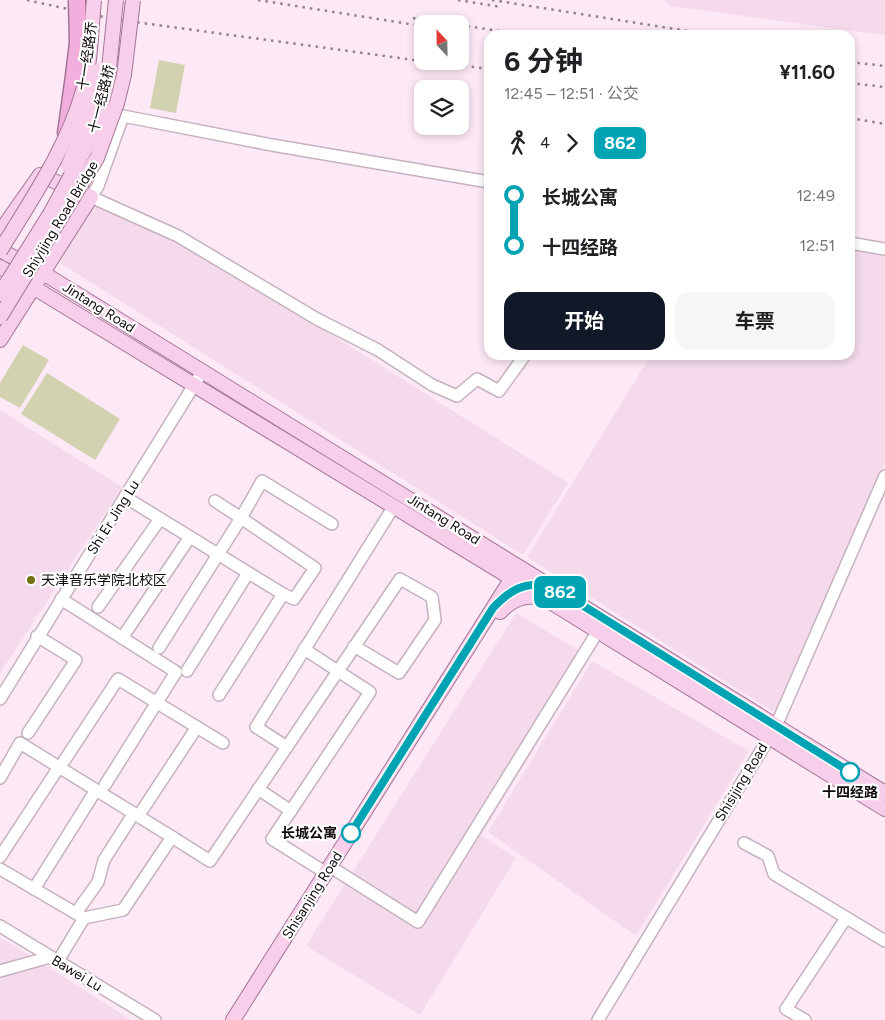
<!DOCTYPE html>
<html lang="zh">
<head>
<meta charset="utf-8">
<style>
	:root { --surface:#fff; --page:#f6f6f6; --text:#202124; --muted:#757577; --accent:#111827 }
	body { margin:0; font-family:Figtree,"Noto Sans SC",sans-serif; background:var(--page); color:var(--text); height:100vh; display:flex; flex-direction:column; font-size:19px; white-space:nowrap }
	* { box-sizing:border-box; margin:0 }
	p { font-size:16px; color:var(--muted) }
	.icon { flex:none; width:28px; height:28px; fill:none; stroke:currentColor; stroke-width:2; stroke-linecap:round; stroke-linejoin:round }
	.map { position:relative; flex:1; overflow:hidden }
	.drawer { position:absolute; left:484px; top:30px; width:371px; height:330px; display:flex; flex-direction:column; background:var(--surface); border-radius:15px; box-shadow:0 2px 8px #0003 }
	.drawer>* { flex:none }
	.badge { padding:0 10px; border-radius:8px; font-size:18px; line-height:32px }
	.needle { width:32px; rotate:338deg }
	.fabs { position:absolute; left:414px; top:15px; display:grid; gap:10px }
	.fabs a { display:grid; place-items:center; width:55px; height:55px; border-radius:10px; background:var(--surface); box-shadow:0 2px 8px #0003; font-size:25px }
	.map>.badge { position:absolute; translate:-50% -50%; box-shadow:0 0 0 2px #fff }
	.legs { display:flex; align-items:center; gap:8px; height:55px; padding:0 20px; font-size:16px }
	.legs p { margin-inline-start:auto }
	.headline { display:flex; align-items:center; justify-content:space-between; height:85px; padding:0 20px }
	h1 { font-size:28px; font-weight:700; line-height:38px }
	.action { display:flex; gap:10px; margin-top:auto; padding:10px 20px }
	.action a { flex:1; height:58px; border-radius:15px; background:var(--accent); color:#fff; font-size:20px; font-weight:700; line-height:58px; text-align:center }
	.action a+a { background:var(--page); color:var(--text) }
	ul { padding:0 20px; list-style:none }
	li { display:flex; align-items:center; gap:18px; height:50px; font-size:19px }
	li i { display:grid; place-items:center; width:8px; height:100%; margin:0 6px; background:currentColor }
	li i::after { content:''; width:12px; height:12px; margin:-6px; border:4px solid; border-radius:50%; background:var(--surface) }
	li p { margin-inline-start:auto }
	li:first-child i { background:linear-gradient(#0000 50%,currentColor 0) }
	li:last-child i { background:linear-gradient(currentColor 50%,#0000 0) }
	.map>svg:first-child { display:block }
	.built { fill:#f4daeb }
	.green { fill:#d2d2b1 }
	.lines { fill:none; stroke-linecap:round; stroke-linejoin:round }
	.minor-casing { stroke:#c6b2bf; stroke-width:14 }
	.major-casing { stroke:#a37595; stroke-width:16 }
	.highway-casing { stroke:#a37595; stroke-width:19 }
	.minor { stroke:#fff; stroke-width:11 }
	.major { stroke:#f7cfeb; stroke-width:14 }
	.highway { stroke:#f2afdd; stroke-width:16 }
	.rail { stroke:#92838d; stroke-width:2.5; stroke-dasharray:2.5 5; stroke-linecap:butt }
	.major-bridge-casing { stroke:#a37595; stroke-width:16; stroke-linecap:butt }
	.highway-bridge-casing { stroke:#a37595; stroke-width:19; stroke-linecap:butt }
	.major-bridge { stroke:#f7cfeb; stroke-width:14 }
	.highway-bridge { stroke:#f2afdd; stroke-width:16 }
	.line-1-casing { stroke:#fff; stroke-width:11 }
	.line-1 { stroke:#00a3b4; stroke-width:8 }
	.poi-dot { fill:#747113; stroke:#fff; stroke-width:2 }
	.stop-1-dot { fill:#fff; stroke:#00a3b4; stroke-width:2.5 }
	.labels { text-anchor:middle; stroke-width:4.5; stroke-linejoin:round; paint-order:stroke }
	.street-label { font-size:14px; fill:#10090e; stroke:#fff }
	.poi-label { font-size:14px; fill:#10090e; stroke:#fff; text-anchor:start }
	.stop-label { font-size:14px; font-weight:bold; fill:#10090e; stroke:#fff }
</style>
</head>
<body>
<div class="map">
<svg width="885" height="1020" viewBox="0 0 885 1020">
	<rect width="100%" height="100%" fill="#fde8f6"/>
	<g class="built">
		<path d="M665,0H885V35L669,6Z"/>
		<path d="M97,194L177,238L568,483L523,555L57,261Z"/>
		<path d="M850,246L885,253V461L777,714L527,557L651,355H850Z"/>
		<path d="M0,410L122,487L0,673Z"/>
		<path d="M516,613L590,657L481,835L516,858L420,1015L306,946Z"/>
		<path d="M592,661L749,751L636,936L488,832Z"/>
		<path d="M0,938L13,945L131,1020H0Z"/>
	</g>
	<g class="green">
		<path d="M159,60L185,65L176,113L150,108Z"/>
		<path d="M23,345L49,360L20,408L0,397V383Z"/>
		<path d="M47,373L120,419L95,460L21,414Z"/>
	</g>
	<g class="lines">
		<g class="minor-casing">
			<g id="minor">
				<path d="M489,182L272,145L123,116L98,186L91,197L178,236L317,319L378,350L432,385L457,396L477,379L499,391L525,355"/>
				<path d="M850,243L885,249"/>
				<path d="M125,497L190,537"/>
				<path d="M215,501L241,518L262,481L332,524"/>
				<path d="M61,599L176,672L105,785"/>
				<path d="M98,607L160,519"/>
				<path d="M122,638L190,537L283,594L219,695"/>
				<path d="M159,648L241,518L315,568L294,599L283,594"/>
				<path d="M304,649L370,692L272,839L326,873"/>
				<path d="M187,671L248,573"/>
				<path d="M0,699L202,372"/>
				<path d="M28,733L76,660L37,636"/>
				<path d="M287,747L256,727L394,506"/>
				<path d="M64,761L118,679L223,743"/>
				<path d="M0,778L20,743L172,837L123,910L84,918L0,869"/>
				<path d="M258,789L291,811"/>
				<path d="M143,809L197,727"/>
				<path d="M172,837L210,861L338,671L400,579L432,597L435,620L399,673L354,646"/>
				<path d="M744,843L768,856L774,874L885,941"/>
				<path d="M0,857L59,767"/>
				<path d="M337,871L418,922L598,631"/>
				<path d="M34,889L96,790"/>
				<path d="M76,913L98,882L104,860L134,813"/>
				<path d="M0,926L155,1020"/>
				<path d="M58,961L84,918"/>
				<path d="M0,971L50,957"/>
				<path d="M598,1020L776,726L885,476"/>
				<path d="M805,1020L786,1009L846,918"/>
			</g>
		</g>
		<g class="major-casing">
			<g id="major">
				<path d="M0,232L40,175L91,197L0,340"/>
				<path d="M0,250L43,273L885,793"/>
				<path d="M0,267L544,598L885,809"/>
				<path d="M500,612C513,599 523,595 541,597"/>
				<path d="M233,1020L517,570"/>
			</g>
		</g>
		<g class="highway-casing">
			<path id="highway" d="M66,133L74,76"/>
		</g>
		<use href="#minor" class="minor"/>
		<use href="#major" class="major"/>
		<use href="#highway" class="highway"/>
		<g class="rail">
			<path d="M27,0L113,19L422,61"/>
			<path d="M258,0L422,26"/>
			<path d="M458,0L501,7"/>
			<path d="M492,0L713,35"/>
			<path d="M413,18L450,24"/>
			<path d="M460,25L525,35"/>
			<path d="M427,61L489,69"/>
			<path d="M850,62L885,66"/>
			<path d="M850,83L885,87"/>
			<path d="M850,118L885,124"/>
		</g>
		<g class="major-bridge-casing">
			<g id="major-bridge">
				<path d="M68,166L90,114L100,70"/>
				<path d="M0,251C31,200 66,150 83,91C91,62 91,30 94,0"/>
				<path d="M0,294L50,214L95,131L108,78L116,0"/>
				<path d="M0,317L97,158L117,103L124,75L133,0"/>
			</g>
		</g>
		<g class="highway-bridge-casing">
			<path id="highway-bridge" d="M74,76L78,43L77,0"/>
		</g>
		<use href="#major-bridge" class="major-bridge"/>
		<use href="#highway-bridge" class="highway-bridge"/>
	</g>
	<g class="lines">
		<g class="line-1-casing">
			<path id="line-1" d="M351,833L493,608C516,583 536,578 566,595L850,772"/>
		</g>
		<use href="#line-1" class="line-1"/>
	</g>
	<circle class="poi-dot" cx="31" cy="580" r="5"/>
	<g class="stop-1-dot">
		<circle cx="850" cy="772" r="9"/>
		<circle cx="351" cy="833" r="9"/>
	</g>
	<g class="labels">
		<g class="street-label">
			<text transform="translate(87 56) rotate(-82)" y="5">十一经路乔</text>
			<text transform="translate(101 99) rotate(-76)" y="5">十一经路桥</text>
			<text transform="translate(60 219) rotate(-59)" y="5">Shiyijing Road Bridge</text>
			<text transform="translate(99 307) rotate(32)" y="5">Jintang Road</text>
			<text transform="translate(113 517) rotate(-58)" y="5">Shi Er Jing Lu</text>
			<text transform="translate(444 519) rotate(32)" y="5">Jintang Road</text>
			<text transform="translate(741 782) rotate(-59)" y="5">Shisijing Road</text>
			<text transform="translate(312 895) rotate(-58)" y="5">Shisanjing Road</text>
			<text transform="translate(77 973) rotate(31)" y="5">Bawei Lu</text>
		</g>
		<g class="poi-label">
			<text x="41" y="585">天津音乐学院北校区</text>
		</g>
		<g class="stop-label">
			<text x="850" y="797">十四经路</text>
			<text x="337" y="838" text-anchor="end">长城公寓</text>
		</g>
	</g>
</svg>
<div class="fabs">
<a><svg class="needle" viewBox="-14 -14 28 28"><path d="M0-13l5 13h-10z" fill="#e53935"/><path d="M0 13l5-13h-10z" fill="#757577"/></svg></a>
<a><svg class="icon" aria-label="layers" viewBox="0 0 24 24"><path d="M12 4l9 5-9 5-9-5zM3 14l9 5 9-5"/></svg></a>
</div>
<b class="badge" style="left:560px;top:592px;background:#00a3b4;color:#fff">862</b>
<section class="drawer">
<div class="headline"><div><h1>6 分钟</h1><p>12:45 – 12:51 · 公交</p></div><b>¥11.60</b></div>
<div class="legs"><svg class="icon" aria-label="walk" viewBox="0 0 24 24"><circle cx="13" cy="4" r="2"/><path d="M13 8l-2 6 4 7M11 14l-3 7M7 12l3-4h3l4 4"/></svg>4<svg class="icon" aria-label="forward" viewBox="0 0 24 24"><path d="M9 5l7 7-7 7"/></svg><b class="badge" style="background:#00a3b4;color:#fff">862</b></div>
<ul>
<li><i style="color:#00a3b4"></i><b>长城公寓</b><p>12:49</p></li>
<li><i style="color:#00a3b4"></i><b>十四经路</b><p>12:51</p></li>
</ul>
<div class="action"><a>开始</a><a>车票</a></div>
</section>
</div>
</body>
</html>
